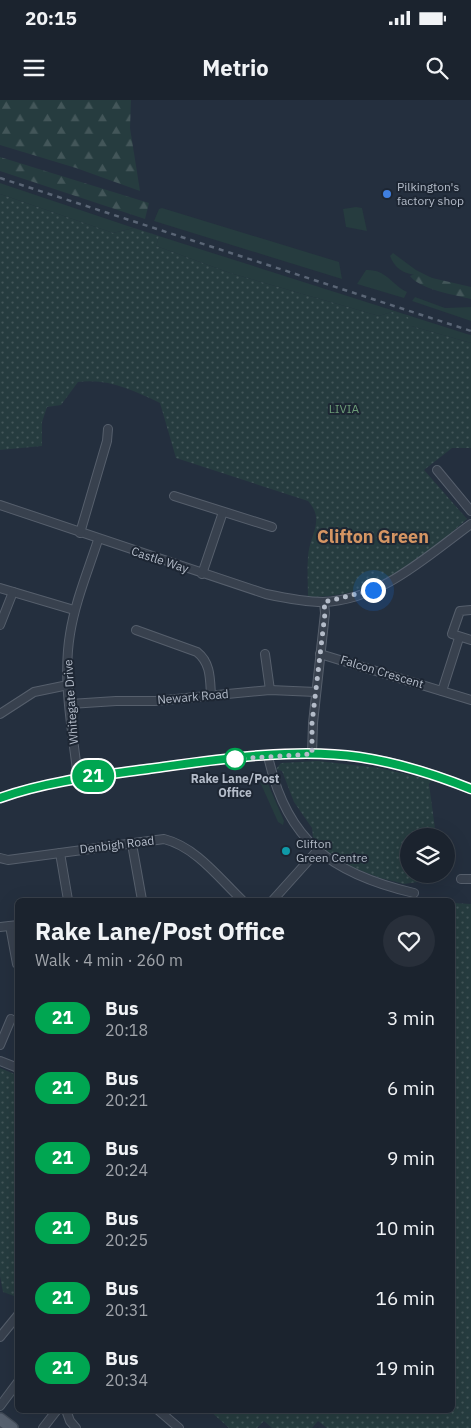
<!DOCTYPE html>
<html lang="en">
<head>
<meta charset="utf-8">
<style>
	:root { --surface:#1b232e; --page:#282f3a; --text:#f1f3f6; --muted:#a0a4aa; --line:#39404a }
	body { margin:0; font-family:"IBM Plex Sans",sans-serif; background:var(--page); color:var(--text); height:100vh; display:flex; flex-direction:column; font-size:19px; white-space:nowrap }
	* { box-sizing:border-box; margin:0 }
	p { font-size:16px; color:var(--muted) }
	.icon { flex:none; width:28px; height:28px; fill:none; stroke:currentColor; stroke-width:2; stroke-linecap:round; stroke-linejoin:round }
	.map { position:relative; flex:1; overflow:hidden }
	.details { position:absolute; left:15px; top:798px; width:440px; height:515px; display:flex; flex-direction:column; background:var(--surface); border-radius:8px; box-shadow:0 5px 20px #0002,0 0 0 1px var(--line) }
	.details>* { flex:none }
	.badge { padding:0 10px; border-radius:16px; font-size:18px; line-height:32px }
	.fabs { position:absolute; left:400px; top:728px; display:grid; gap:10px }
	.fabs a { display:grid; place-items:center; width:55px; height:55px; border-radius:50%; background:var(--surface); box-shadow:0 5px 20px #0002,0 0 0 1px var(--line); font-size:25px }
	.you { position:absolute; width:25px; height:25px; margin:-12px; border:4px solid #fff; border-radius:50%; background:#1a73e8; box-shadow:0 0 0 8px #1a73e833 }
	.map>.badge { position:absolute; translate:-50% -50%; box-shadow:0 0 0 2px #fff }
	.round { display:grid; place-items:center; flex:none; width:52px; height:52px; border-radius:26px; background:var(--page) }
	.overview { display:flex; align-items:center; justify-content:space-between; height:85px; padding:0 20px }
	h1 { font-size:24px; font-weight:700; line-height:38px }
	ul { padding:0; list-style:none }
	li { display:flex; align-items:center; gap:15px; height:70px; padding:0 20px }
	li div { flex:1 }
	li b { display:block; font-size:19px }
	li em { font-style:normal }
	li .badge { min-width:55px; font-weight:700; text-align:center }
	.status { display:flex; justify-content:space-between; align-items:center; height:35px; padding:0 25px; background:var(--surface); direction:ltr }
	.status svg { height:14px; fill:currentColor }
	header { display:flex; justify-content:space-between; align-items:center; height:65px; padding:0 20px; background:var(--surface); font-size:22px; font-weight:700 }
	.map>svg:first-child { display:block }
	.grass { fill:#263c3f }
	.forest { fill:url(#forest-firs) }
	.park { fill:url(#park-dots) }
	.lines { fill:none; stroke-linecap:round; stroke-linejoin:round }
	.minor-casing { stroke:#565f6c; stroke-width:10 }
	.primary-casing { stroke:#414a57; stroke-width:14 }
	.minor { stroke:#38414e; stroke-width:8 }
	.primary { stroke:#56606e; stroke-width:11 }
	.rail { stroke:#5a6575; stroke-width:2.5; stroke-dasharray:5 5; stroke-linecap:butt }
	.line-casing { stroke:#fff; stroke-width:11 }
	.line { stroke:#00a651; stroke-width:8 }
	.walk { stroke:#b4bcc9; stroke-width:5; stroke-dasharray:0 9 }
	.shop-dot { fill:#3f7fe0; stroke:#1d2633; stroke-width:2 }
	.stop-dot { fill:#fff; stroke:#00a651; stroke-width:2.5 }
	.culture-dot { fill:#0f9aa8; stroke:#1d2633; stroke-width:2 }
	.labels { text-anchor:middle; stroke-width:4; stroke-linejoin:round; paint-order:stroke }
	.poi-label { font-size:12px; fill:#b4bcc9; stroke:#1d2633; text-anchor:start }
	.park-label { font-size:12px; fill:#6b9a76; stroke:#1d2633 }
	.street-label { font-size:12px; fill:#b4bcc9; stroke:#1d2633 }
	.stop-label { font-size:12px; font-weight:bold; fill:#b4bcc9; stroke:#1d2633 }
	.district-label { font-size:18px; font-weight:bold; fill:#d59563; stroke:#1d2633 }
</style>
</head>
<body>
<div class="status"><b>20:15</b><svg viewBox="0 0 49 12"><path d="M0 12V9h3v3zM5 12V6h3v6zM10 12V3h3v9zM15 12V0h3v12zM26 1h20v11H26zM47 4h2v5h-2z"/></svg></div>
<header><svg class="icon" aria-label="menu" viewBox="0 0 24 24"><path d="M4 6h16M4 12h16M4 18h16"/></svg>Metrio<svg class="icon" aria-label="search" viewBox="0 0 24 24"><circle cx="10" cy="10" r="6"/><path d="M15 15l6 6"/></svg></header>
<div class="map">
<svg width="471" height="1328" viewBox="0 0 471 1328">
	<defs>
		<pattern id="forest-firs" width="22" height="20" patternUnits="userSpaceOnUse" patternTransform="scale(1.25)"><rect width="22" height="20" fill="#263c3f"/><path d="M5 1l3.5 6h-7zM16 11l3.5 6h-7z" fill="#435659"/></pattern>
		<pattern id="park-dots" width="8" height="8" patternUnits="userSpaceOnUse" patternTransform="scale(1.25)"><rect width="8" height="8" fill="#263c3f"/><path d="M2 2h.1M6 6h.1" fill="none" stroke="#435659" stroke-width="1.8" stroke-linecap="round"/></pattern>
	</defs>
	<rect width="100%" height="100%" fill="#242f3e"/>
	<g class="grass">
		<path d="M0,83L134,128L113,133L0,94Z"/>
		<path d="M356,107L362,108L367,131L346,127L343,109Z"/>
		<path d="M162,108L339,162L342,179L154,121L159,109Z"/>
		<path d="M159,136L467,234L471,235V243L411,226L392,212L379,216L230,173L156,146Z"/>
		<path d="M393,153L416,170L434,179C416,174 398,177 390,156Z"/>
		<path d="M366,170C386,169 391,184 407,192L404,198L357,184Z"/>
		<path d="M415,197L445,208L471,207V221L412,201Z"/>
		<path d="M262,677L266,679L284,721L283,725L278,722L260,682Z"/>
	</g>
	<g class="forest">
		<path d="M0,0H131L130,28L140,91L76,68L0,45Z"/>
		<path d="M0,57L149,103L145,119L0,71Z"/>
		<path d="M415,174L471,187V199C455,195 419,189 410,176Z"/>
	</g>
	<g class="park">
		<path d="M0,94L113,133L134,128L159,136L156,146L230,173L379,216L392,212L408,217L411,226L471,243V348H452L424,370L467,419C423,459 371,499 308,497C308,484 307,470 308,457C309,435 326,421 308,401L176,358L160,303C133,290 108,278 78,282L61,305L47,307L42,322V346L0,350Z"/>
		<path d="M318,661L379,668L432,680L429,684L436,736H409V774H436V779L404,784L380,778L354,768L329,753L313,737L312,728L294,702L282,671L276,669L281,663Z"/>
		<path d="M453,803L471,804V1328H327L318,1321L312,1328H272L264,1321L257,1328H229L209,1310H452Z"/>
		<path d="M0,968L17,975V1197L3,1192L0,1176Z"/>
	</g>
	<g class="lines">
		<g class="minor-casing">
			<g id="minor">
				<path d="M437,370L471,411"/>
				<path d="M174,396L272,427"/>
				<path d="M0,405L266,494C285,498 304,502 323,502C381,500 427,456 471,424"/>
				<path d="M80,433L107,341L108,329"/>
				<path d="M202,474L223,412"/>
				<path d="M0,488L74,510"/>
				<path d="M471,510L460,511L452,534L471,540"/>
				<path d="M0,525L13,492"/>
				<path d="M136,530L197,552C211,563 210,579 211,596"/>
				<path d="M265,554L270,590"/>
				<path d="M320,554L471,600"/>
				<path d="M442,591L459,538"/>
				<path d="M70,604L116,601H155L270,590L316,592"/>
				<path d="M0,614L34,592L68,585"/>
				<path d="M312,654L313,623L325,513L324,502"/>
				<path d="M268,656C286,741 332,774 414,793"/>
				<path d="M78,679C73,632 62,582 70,534C75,502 88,471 98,440"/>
				<path d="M0,698C48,681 97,676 148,669C215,660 292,647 359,657C398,662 434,674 471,689"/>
				<path d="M132,744L142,800"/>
				<path d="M60,753L68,800"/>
				<path d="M0,758L8,760L164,739C196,747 219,778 242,800"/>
				<path d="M461,779H471"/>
				<path d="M273,800L317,751"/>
				<path d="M10,826L17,864"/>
				<path d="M0,827L18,825"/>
				<path d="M0,945L11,919"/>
				<path d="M0,961L18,968"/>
				<path d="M0,1237L18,1215"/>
				<path d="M0,1306L18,1282"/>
				<path d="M66,1310L70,1321L76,1328"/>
				<path d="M158,1310L179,1328"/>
				<path d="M43,1328L57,1310"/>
			</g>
		</g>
		<g class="primary-casing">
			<path id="primary" d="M0,1319L12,1328"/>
		</g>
		<use href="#minor" class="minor"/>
		<use href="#primary" class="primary"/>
		<path class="rail" d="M0,78L471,231"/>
	</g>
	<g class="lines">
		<g class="line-casing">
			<path id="line" d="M0,698C48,681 97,676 148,669C213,660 294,647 359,657C398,663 434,674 471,689"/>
		</g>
		<use href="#line" class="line"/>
		<path class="walk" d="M235,659L312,654V623L325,513L324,502L373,490"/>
	</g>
	<circle class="shop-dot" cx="387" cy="94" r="5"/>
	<circle class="stop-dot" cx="235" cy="659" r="10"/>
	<circle class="culture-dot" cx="286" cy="751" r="5"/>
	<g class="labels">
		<g class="poi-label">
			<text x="397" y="91">Pilkington's<tspan x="397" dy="14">factory shop</tspan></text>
			<text x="296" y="748">Clifton<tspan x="296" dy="14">Green Centre</tspan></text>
		</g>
		<g class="park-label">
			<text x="344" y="313">LIVIA</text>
		</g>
		<g class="street-label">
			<text transform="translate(160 460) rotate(18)" y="4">Castle Way</text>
			<text transform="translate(382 572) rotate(17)" y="4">Falcon Crescent</text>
			<text transform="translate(193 597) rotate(-5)" y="4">Newark Road</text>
			<text transform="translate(71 602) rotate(-94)" y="4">Whitegate Drive</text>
			<text transform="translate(117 745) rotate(-7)" y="4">Denbigh Road</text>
		</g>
		<g class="stop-label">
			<text x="235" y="683">Rake Lane/Post<tspan x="235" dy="14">Office</tspan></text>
		</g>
		<g class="district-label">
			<text x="373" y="443">Clifton Green</text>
		</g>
	</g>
</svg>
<div class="fabs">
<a><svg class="icon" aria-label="layers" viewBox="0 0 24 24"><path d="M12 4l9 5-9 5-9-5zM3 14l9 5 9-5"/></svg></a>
</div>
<div class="you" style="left:373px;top:490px"></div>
<b class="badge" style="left:93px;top:676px;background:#00a651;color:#fff">21</b>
<section class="details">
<div class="overview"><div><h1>Rake Lane/Post Office</h1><p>Walk · 4 min · 260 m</p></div><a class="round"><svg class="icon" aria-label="heart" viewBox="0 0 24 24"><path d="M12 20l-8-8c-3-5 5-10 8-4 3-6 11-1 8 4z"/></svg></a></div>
<ul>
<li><span class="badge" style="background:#00a651;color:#fff">21</span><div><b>Bus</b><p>20:18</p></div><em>3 min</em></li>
<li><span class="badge" style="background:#00a651;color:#fff">21</span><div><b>Bus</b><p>20:21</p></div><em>6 min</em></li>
<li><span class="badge" style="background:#00a651;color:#fff">21</span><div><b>Bus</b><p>20:24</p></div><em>9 min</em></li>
<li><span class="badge" style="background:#00a651;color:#fff">21</span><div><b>Bus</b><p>20:25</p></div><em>10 min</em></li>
<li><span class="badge" style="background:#00a651;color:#fff">21</span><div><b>Bus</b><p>20:31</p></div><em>16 min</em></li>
<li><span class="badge" style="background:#00a651;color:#fff">21</span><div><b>Bus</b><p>20:34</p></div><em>19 min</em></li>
</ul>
</section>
</div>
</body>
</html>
